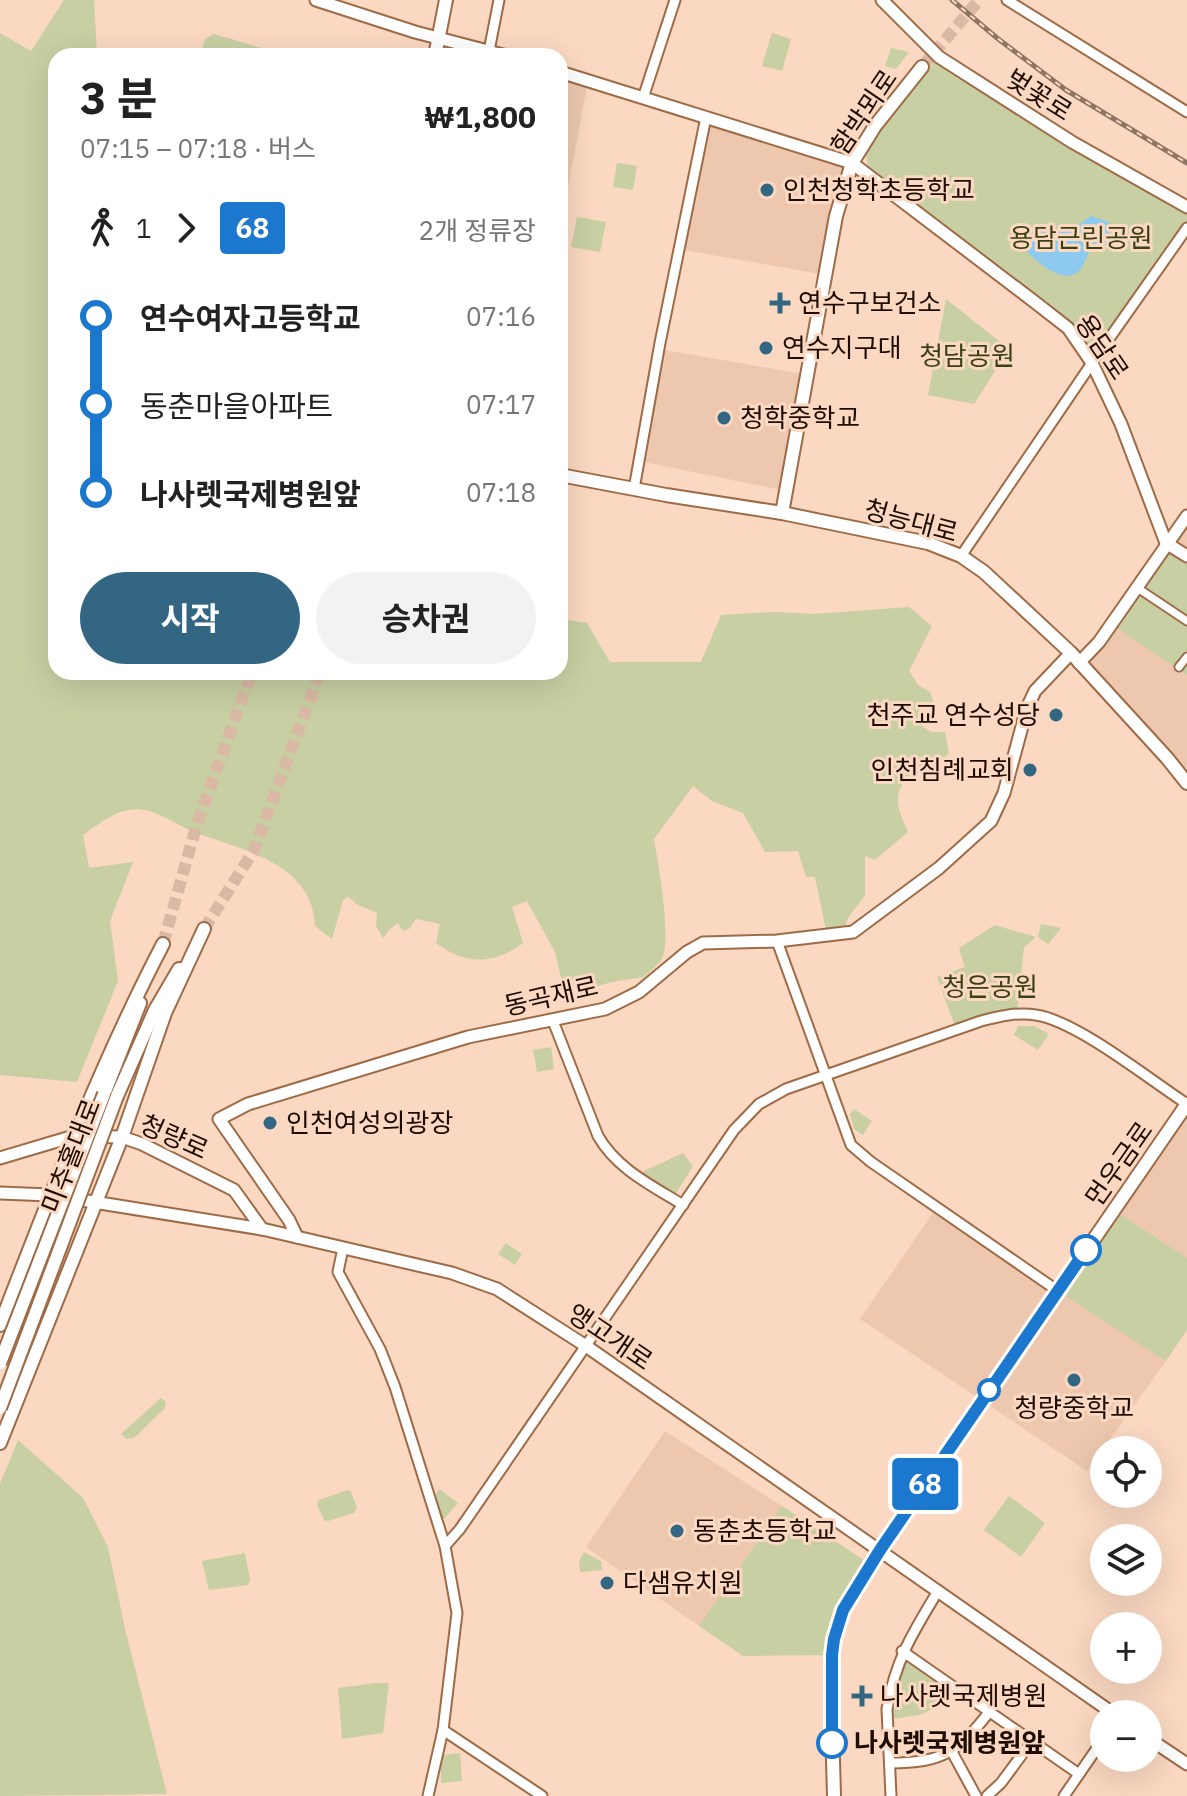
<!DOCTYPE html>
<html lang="ko">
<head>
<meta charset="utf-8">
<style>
	:root { --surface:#fff; --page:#f2f2f2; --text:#222; --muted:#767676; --accent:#326683 }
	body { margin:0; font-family:"IBM Plex Sans","Noto Sans KR",sans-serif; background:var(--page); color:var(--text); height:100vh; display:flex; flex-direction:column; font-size:30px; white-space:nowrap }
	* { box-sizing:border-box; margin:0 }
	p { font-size:26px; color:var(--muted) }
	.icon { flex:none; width:44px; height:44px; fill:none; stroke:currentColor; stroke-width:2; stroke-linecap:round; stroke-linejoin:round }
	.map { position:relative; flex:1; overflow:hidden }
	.drawer { position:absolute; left:48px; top:48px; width:520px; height:632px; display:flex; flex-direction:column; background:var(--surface); border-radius:24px; box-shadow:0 8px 32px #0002 }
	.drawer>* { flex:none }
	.badge { padding:0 16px; border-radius:6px; font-size:28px; line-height:52px }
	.fabs { position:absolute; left:1090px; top:1436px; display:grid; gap:16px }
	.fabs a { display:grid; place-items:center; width:72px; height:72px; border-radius:50%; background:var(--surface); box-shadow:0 8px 32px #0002; font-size:40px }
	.map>.badge { position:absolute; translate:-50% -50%; box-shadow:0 0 0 4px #fff }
	.legs { display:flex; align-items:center; gap:12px; height:88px; padding:0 32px; font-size:26px }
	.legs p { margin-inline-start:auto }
	.head { display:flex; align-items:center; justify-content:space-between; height:136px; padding:0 32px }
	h1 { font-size:44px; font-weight:700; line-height:60px }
	.action { display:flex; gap:16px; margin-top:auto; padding:16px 32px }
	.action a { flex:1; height:92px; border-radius:48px; background:var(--accent); color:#fff; font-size:32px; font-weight:700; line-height:92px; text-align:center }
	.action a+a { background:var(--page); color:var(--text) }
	ul { padding:0 32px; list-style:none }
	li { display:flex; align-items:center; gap:28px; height:88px; font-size:30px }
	li i { display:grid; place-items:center; width:12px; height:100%; margin:0 10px; background:currentColor }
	li i::after { content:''; width:20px; height:20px; margin:-10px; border:6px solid; border-radius:50%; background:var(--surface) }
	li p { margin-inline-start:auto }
	li:first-child i { background:linear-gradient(#0000 50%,currentColor 0) }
	li:last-child i { background:linear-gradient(currentColor 50%,#0000 0) }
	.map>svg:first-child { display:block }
	.built { fill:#edc8af }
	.green { fill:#c7cfa3 }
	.water { fill:#8ecaef }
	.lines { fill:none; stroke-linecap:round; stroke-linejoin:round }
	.secondary-tunnel { stroke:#d9b9a4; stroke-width:12; stroke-dasharray:12 6; stroke-linecap:butt }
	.pedestrian-casing { stroke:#9e6b47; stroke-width:11 }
	.minor-casing { stroke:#9e6b47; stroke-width:13 }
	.tertiary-casing { stroke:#9e6b47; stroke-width:15 }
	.secondary-casing { stroke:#9e6b47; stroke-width:16 }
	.pedestrian { stroke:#fff; stroke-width:7 }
	.minor { stroke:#fff; stroke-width:9 }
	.tertiary { stroke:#fff; stroke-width:11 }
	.secondary { stroke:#fff; stroke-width:12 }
	.rail-casing { stroke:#8e7463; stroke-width:5 }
	.rail { stroke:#fad8c1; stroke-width:2; stroke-dasharray:6; stroke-linecap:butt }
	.secondary-bridge-casing { stroke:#9e6b47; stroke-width:16; stroke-linecap:butt }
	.secondary-bridge { stroke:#fff; stroke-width:12 }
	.line-1-casing { stroke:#fff; stroke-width:18 }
	.line-1 { stroke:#1c78cf; stroke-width:12 }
	.poi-dot { fill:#326683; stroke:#fad8c1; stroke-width:3 }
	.stop-1-dot { fill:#fff; stroke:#1c78cf; stroke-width:4 }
	.labels { text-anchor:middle; stroke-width:6; stroke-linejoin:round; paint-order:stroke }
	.street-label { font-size:26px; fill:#1f0c01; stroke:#fad8c1 }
	.poi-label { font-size:26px; fill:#1f0c01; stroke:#fad8c1; text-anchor:start }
	.park-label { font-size:26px; fill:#3b4113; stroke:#fad8c1 }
	.stop-label { font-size:26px; font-weight:bold; fill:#1f0c01; stroke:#fad8c1; text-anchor:start }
</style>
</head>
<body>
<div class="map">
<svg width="1187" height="1796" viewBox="0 0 1187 1796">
	<rect width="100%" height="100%" fill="#fad8c1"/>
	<g class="built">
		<path d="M560,72L588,81L564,209H560Z"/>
		<path d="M706,117L852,163L826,275L678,249Z"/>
		<path d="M659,349L809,375L786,491L639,461Z"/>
		<path d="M1187,513V789L1080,663Z"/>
		<path d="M1187,1104V1258L1114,1210Z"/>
		<path d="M937,1207L1166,1361L1087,1471L860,1319Z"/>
		<path d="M665,1431L782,1506L699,1626L586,1547Z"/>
	</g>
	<g class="green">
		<path d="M64,0H94L97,56H56V672H560V619L587,623L610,662H701L721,615L775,612L814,614L909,607L932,626L909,671L918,685L930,692L933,701L921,710L922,726L931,732H945L949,753L926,774L913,771C891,794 896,805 908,832L875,860L865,856V896L849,916L843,930H826L815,877H806L798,851L765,852L743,813L712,801L693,786L654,839C658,864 672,937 662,959C658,965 649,972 644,977C621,980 599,983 579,994L572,982L561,978L555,952L527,901L512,907L523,943C493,965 465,965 436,943L440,924L416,919L410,928L403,931L398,923L389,930L383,938L376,926L377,913L358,905L348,897L343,900L332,939L315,926C313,863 242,850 194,832C179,826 164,815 149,811C123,804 103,821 83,835L89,868L133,862L110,921L118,981L77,1082L0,1075V33L31,51Z"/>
		<path d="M772,33L791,39L782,71L762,66Z"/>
		<path d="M214,34L272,51L271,56L229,49L209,56H200L205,39Z"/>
		<path d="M891,48L909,52L896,69L885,66Z"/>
		<path d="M939,57L1187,207V228L1103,347L1082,349L1070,331L877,180C868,168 865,162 867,147Z"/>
		<path d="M617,163L637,166L633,190L613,187Z"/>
		<path d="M577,217L606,222L600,252L571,247Z"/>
		<path d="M946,299L1009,349L974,404L928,395Z"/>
		<path d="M1166,543L1187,557V675L1111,624Z"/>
		<path d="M1041,924L1061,928L1048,944L1038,937Z"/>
		<path d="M995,925L1036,937L1024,947L1017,1014L956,1029L937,977L965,967L959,948Z"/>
		<path d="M1018,1026H1034L1049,1034L1038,1050L1014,1035Z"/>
		<path d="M551,1047L554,1069L537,1072L533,1050Z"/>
		<path d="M854,1109L872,1121L863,1135L854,1129L850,1114Z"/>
		<path d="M683,1153L693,1166L675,1195L642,1172Z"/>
		<path d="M1114,1210L1187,1258V1330L1166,1361L1058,1291Z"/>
		<path d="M506,1243L522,1254L515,1265L498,1254Z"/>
		<path d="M161,1398L166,1402L164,1409L134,1438L126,1439L121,1434Z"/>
		<path d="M18,1440L83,1498L108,1547L125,1629L167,1794L0,1796V1484Z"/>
		<path d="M439,1489L458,1503L444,1519L440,1518L435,1495Z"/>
		<path d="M348,1490L351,1492L357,1508L354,1513L328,1521L324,1520L317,1504L319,1500Z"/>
		<path d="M1009,1496L1045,1523L1021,1557L984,1530Z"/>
		<path d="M782,1506L870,1564L862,1577L832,1655L743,1656L699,1626Z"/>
		<path d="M584,1552L601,1561L602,1570L580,1572L579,1561Z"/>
		<path d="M245,1553L250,1580L248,1585L209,1590L202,1561Z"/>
		<path d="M902,1651L953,1685C929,1716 926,1715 888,1719Z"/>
		<path d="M376,1683H389L383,1733L342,1739L338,1688Z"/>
		<path d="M460,1753L462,1781L441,1783V1755Z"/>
	</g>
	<path class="water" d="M1091,216L1109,222V240C1104,244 1097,245 1092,249C1086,255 1085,265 1079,271C1063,286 1036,261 1025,250L1026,238L1032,231H1069Z"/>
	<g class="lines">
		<g class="secondary-tunnel">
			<path d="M922,67L979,0"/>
			<path d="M204,929L254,850L320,672"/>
			<path d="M163,944L197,824L252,672"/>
		</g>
		<g class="pedestrian-casing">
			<g id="pedestrian">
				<path d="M1136,587L1187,621"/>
				<path d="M1179,667L1187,657"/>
			</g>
		</g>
		<g class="minor-casing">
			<g id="minor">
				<path d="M1007,0L1187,112"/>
				<path d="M489,51L499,0"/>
				<path d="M643,98L675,0"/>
				<path d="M634,489L660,343L706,117"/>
				<path d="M961,556L1092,363L1187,228"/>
				<path d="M777,941L851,1145L871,1162L1058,1291"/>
				<path d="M553,1021L598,1136C617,1169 651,1185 683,1205"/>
				<path d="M343,1248L338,1272L380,1349L395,1387L445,1546L457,1613L443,1730L428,1796"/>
				<path d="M445,1546L460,1529L734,1130L759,1104L786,1089L981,1021C1000,1016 1017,1012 1036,1015C1077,1021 1150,1080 1187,1104"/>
				<path d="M902,1651L1079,1774"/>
				<path d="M443,1730L542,1796"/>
				<path d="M952,1752L976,1796"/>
				<path d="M890,1763C943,1763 958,1752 990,1711"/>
				<path d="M891,1796L887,1709C895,1661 913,1632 938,1591"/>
				<path d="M987,1796L1001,1783L1032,1741"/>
				<path d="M1064,1796L1104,1738"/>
			</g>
		</g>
		<g class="tertiary-casing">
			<g id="tertiary">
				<path d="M316,0L415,32L507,56"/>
				<path d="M882,0L939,57L1072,142L1187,207"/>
				<path d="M560,72L852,163L1036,303L1068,328L1092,363L1121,424L1166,543L1187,556"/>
				<path d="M1079,663L1099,642L1187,516"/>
				<path d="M0,1158L74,1136L122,1137L142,1144L234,1190L262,1229"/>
				<path d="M0,1193L50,1195L262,1229L452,1273L497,1289L586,1346L1114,1714"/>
				<path d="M297,1237L289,1220L219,1119L248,1104L468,1037L605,1009L639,992L687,952L703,943L777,941L853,932L939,868L991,821L1004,793L1027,708L1035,691L1071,653"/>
				<path d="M1148,1738L1187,1764"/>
			</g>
		</g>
		<g class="secondary-casing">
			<g id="secondary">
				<path d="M435,56L446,0"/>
				<path d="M560,475L666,495L782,513L928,543L961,556L984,572L1071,653L1167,758L1187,783"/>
				<path d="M782,513L836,216L852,163L875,126L922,67"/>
				<path d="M104,1094L140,1003"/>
				<path d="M117,1096L155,1010L179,969"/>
				<path d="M0,1325C50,1196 99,1067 163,944"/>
				<path d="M0,1443L122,1137L165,1013L204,929"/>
				<path d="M834,1796L831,1687L834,1639L843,1610L880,1550L1187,1104"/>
			</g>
		</g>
		<use href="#pedestrian" class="pedestrian"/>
		<use href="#minor" class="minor"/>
		<use href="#tertiary" class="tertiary"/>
		<use href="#secondary" class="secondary"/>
		<g class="rail-casing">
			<path id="rail" d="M952,0L997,38L1066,90L1187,163"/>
		</g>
		<use href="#rail" class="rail"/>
		<g class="secondary-bridge-casing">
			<g id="secondary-bridge">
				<path d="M0,1363L104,1094"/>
				<path d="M0,1408L117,1096"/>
			</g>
		</g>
		<use href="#secondary-bridge" class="secondary-bridge"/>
	</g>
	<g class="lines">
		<g class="line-1-casing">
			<path id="line-1" d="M832,1743V1655L834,1639L843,1610L880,1550L1086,1250"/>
		</g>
		<use href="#line-1" class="line-1"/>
	</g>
	<g class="poi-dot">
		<circle cx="767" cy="190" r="8"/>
		<path d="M776 291h8v8h8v8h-8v8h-8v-8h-8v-8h8z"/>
		<circle cx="766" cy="348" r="8"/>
		<circle cx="724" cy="418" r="8"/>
		<circle cx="1056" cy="715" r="8"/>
		<circle cx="1030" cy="770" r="8"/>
		<circle cx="270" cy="1123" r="8"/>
		<circle cx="1074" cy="1380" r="8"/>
		<circle cx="677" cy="1531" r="8"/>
		<circle cx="607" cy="1583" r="8"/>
		<path d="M858 1684h8v8h8v8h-8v8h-8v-8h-8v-8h8z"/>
	</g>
	<g class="stop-1-dot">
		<circle cx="1086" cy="1250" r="14"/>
		<circle cx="989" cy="1390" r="10"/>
		<circle cx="832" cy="1743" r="14"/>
	</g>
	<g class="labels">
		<g class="street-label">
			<text transform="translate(1039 95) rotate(32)" y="9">벚꽃로</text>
			<text transform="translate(864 112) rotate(-56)" y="9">함박뫼로</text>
			<text transform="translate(1102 347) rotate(56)" y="9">용담로</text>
			<text transform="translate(911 521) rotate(15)" y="9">청능대로</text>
			<text transform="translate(551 996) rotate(-13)" y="9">동곡재로</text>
			<text transform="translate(174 1137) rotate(24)" y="9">청량로</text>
			<text transform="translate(71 1156) rotate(-69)" y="9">미추홀대로</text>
			<text transform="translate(1119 1164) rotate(-55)" y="9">먼우금로</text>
			<text transform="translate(610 1337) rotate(34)" y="9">앵고개로</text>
		</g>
		<g class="poi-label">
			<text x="783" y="199">인천청학초등학교</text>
			<text x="798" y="312">연수구보건소</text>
			<text x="782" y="357">연수지구대</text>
			<text x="740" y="427">청학중학교</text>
			<text x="1040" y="724" text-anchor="end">천주교 연수성당</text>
			<text x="1014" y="779" text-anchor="end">인천침례교회</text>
			<text x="286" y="1132">인천여성의광장</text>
			<text x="1074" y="1417" text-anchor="middle">청량중학교</text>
			<text x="693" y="1540">동춘초등학교</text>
			<text x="623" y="1592">다샘유치원</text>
			<text x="880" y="1705">나사렛국제병원</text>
		</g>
		<g class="park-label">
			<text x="1081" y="247">용담근린공원</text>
			<text x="967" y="365">청담공원</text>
			<text x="990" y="996">청은공원</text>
		</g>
		<g class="stop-label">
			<text x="854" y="1752">나사렛국제병원앞</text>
		</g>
	</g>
</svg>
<div class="fabs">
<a><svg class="icon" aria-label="locate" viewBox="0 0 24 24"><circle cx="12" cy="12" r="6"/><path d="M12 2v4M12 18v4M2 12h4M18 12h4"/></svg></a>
<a><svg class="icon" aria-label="layers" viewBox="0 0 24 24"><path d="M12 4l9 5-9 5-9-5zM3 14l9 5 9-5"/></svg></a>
<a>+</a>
<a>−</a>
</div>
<b class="badge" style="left:925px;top:1484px;background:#1c78cf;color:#fff">68</b>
<section class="drawer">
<div class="head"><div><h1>3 분</h1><p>07:15 – 07:18 · 버스</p></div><b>₩1,800</b></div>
<div class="legs"><svg class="icon" aria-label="walk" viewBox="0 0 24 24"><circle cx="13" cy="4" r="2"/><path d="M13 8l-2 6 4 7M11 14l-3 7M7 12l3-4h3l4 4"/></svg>1<svg class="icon" aria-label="forward" viewBox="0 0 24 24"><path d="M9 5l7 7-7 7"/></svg><b class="badge" style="background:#1c78cf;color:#fff">68</b><p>2개 정류장</p></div>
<ul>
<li><i style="color:#1c78cf"></i><b>연수여자고등학교</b><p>07:16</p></li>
<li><i style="color:#1c78cf"></i><span>동춘마을아파트</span><p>07:17</p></li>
<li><i style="color:#1c78cf"></i><b>나사렛국제병원앞</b><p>07:18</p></li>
</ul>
<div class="action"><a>시작</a><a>승차권</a></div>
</section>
</div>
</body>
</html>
